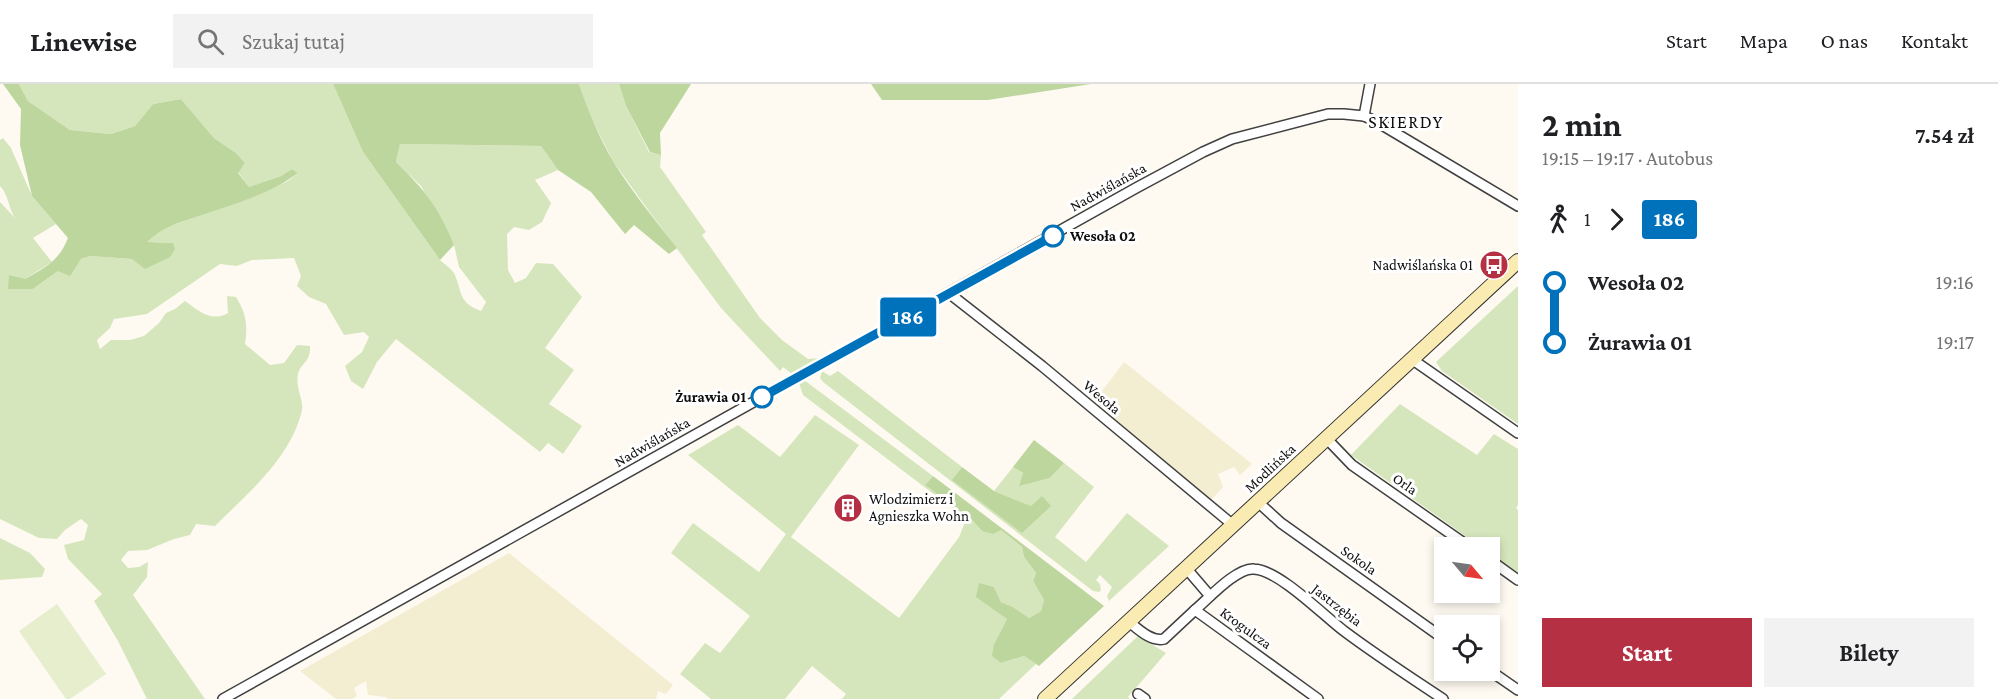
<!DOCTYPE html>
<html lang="pl">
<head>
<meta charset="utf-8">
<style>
	:root { --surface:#fff; --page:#f2f2f2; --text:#202124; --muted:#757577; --line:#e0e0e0; --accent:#b53042 }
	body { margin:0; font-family:"Crimson Pro",serif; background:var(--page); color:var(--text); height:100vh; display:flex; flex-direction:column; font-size:22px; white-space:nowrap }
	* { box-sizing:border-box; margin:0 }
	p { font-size:20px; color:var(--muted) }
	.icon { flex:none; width:33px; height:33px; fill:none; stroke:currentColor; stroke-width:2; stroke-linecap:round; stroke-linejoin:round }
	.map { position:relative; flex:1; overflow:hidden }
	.sheet { display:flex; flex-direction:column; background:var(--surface); width:480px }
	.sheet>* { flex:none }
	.badge { padding:0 12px; border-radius:4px; font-size:21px; line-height:39px }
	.needle { width:39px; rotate:119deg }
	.controls { position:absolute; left:1434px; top:453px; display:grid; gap:12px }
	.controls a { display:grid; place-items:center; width:66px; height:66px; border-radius:0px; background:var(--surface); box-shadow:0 3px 9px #0003; font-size:30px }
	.map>.badge { position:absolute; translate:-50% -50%; box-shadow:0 0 0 3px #fff }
	.legs { display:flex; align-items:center; gap:9px; height:66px; padding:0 24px; font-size:20px }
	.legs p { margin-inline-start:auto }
	.headline { display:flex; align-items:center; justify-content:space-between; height:102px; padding:0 24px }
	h1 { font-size:33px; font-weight:700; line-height:45px }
	.cta { display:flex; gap:12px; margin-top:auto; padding:12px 24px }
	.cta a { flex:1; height:69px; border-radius:0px; background:var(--accent); color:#fff; font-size:24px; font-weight:700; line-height:69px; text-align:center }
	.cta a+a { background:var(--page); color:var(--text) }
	ul { padding:0 24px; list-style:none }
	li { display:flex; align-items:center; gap:21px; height:60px; font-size:22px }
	li i { display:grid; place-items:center; width:9px; height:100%; margin:0 8px; background:currentColor }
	li i::after { content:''; width:15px; height:15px; margin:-8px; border:4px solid; border-radius:50%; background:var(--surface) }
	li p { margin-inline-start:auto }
	li:first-child i { background:linear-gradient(#0000 50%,currentColor 0) }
	li:last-child i { background:linear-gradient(currentColor 50%,#0000 0) }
	header { display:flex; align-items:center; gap:36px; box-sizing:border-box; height:84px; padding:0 30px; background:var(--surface); border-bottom:2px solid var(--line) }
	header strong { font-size:28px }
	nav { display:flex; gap:33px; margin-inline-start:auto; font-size:21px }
	.search { width:420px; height:54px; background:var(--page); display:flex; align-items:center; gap:15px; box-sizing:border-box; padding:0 21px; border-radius:0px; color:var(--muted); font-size:22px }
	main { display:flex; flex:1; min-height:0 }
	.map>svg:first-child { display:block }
	.farmland { fill:#f3edd2 }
	.green { fill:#d6e6bc }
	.forest { fill:#bcd69d }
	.pitch { fill:#e6eece }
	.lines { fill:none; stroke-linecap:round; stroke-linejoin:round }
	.minor-casing { stroke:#414141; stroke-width:12 }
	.secondary-casing { stroke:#303030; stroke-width:16 }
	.minor { stroke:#fff; stroke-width:9 }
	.secondary { stroke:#f9ebb1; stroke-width:14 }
	.line-1-casing { stroke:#fff; stroke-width:14 }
	.line-1 { stroke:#0072bc; stroke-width:9 }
	.stop-1-dot { fill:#fff; stroke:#0072bc; stroke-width:3 }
	.labels { text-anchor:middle; stroke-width:6; stroke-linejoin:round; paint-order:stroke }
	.street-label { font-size:15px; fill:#0e0e0e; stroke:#fff }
	.stop-label { font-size:15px; font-weight:bold; fill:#0e0e0e; stroke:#fff; text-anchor:start }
	.poi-label { font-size:15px; fill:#0e0e0e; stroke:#fff; text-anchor:end }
	.quarter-label { font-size:18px; letter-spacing:1.5px; fill:#0e0e0e; stroke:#fff }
</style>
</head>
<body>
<header>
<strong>Linewise</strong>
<div class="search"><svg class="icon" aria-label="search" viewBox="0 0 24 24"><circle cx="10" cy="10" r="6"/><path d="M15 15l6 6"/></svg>Szukaj tutaj</div>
<nav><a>Start</a><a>Mapa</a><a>O nas</a><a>Kontakt</a></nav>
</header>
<main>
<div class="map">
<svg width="1518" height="615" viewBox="0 0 1518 615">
	<rect width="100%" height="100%" fill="#fefaf1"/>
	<g class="farmland">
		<path d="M1124,278L1252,380L1240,391L1234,383L1218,390L1223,403L1211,416L1093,319Z"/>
		<path d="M509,469L673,601L666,610L658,607L656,615H388L386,613L368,611L366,597L354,604L357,612L352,615H336L300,587Z"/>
	</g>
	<g class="green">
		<path d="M19,0H333L363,68L440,176C444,180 451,184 454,189C463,208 457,218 481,227L486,218L459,183L454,161L421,102L396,78L400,60L541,62L558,86L535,96L551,119L542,138L529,146L514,143L507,150L508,186L515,199L526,194L536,179L553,180L582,213L545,264L574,286L549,320L582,342L563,370L548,359L540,368L396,255L377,278L363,305L351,297L345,282L362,268L369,253L364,248L344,251L326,220L309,213L297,202L301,192L294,174L252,176L237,182L220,180L147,230L114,235L110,244L97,256L100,265L111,256H130L144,252L159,239L166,229L175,225L185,217C198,226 211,239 228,229L227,212L236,213C246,229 248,241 245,260L270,281L284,279L297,261L310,262C311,279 301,278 298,290C295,304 304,316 302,326C291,374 248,409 215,442L196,440L190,451L174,455L147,466L128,467L121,476L128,484L139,483L148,478L147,493L133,511L205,615H147L118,557L94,517L102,510L68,475L64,461L84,456L88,441L81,435L65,446L57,455L39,454L0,435V118L15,134C8,124 9,111 0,102V56L3,54L11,64L32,112L56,140L33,154L52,178L25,195L33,205L58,187L81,175L90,172L132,175L173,159L146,158L161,145L255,112L288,97L298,89L292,85L281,92L249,103L238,88L245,79L236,69L214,54L181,15L153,20L135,42L111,50L70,46L28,17Z"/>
		<path d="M579,0H619L626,22L649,68L661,71L660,83L706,148L702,151L760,234L782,256L808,275L821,274L843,263L796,290H792L783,283L780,287L721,224L643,119L613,77L590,32Z"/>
		<path d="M1518,202V340L1442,287L1436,278Z"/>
		<path d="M822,287L830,292L838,287L962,383L953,395L1031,422L994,407L1013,383L1023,389L1020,401L1050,394L1064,379L1094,403L1055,453L1086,478L1127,429L1169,462L1109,517L1107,512L1112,503L1100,491L1096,496L1100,500L1101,506L1099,508L1093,507L823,298L820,294Z"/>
		<path d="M804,296L933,392L925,401L972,436L982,447L1001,446L1022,463L1024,473L1036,489L1033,497L1044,516L1041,527L1029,534L1013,523L1001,518L994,503L979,500L991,522L1007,535L994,560L1001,579L1024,572L1036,580L999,615H842L846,610L812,582L785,615H711L680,590L705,559L720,569L750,532L671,469L693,439L759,488L786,450L688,371L738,341L780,373L815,331L859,361L791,453L899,534L959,453L964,441L960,430L803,311L799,299Z"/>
		<path d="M1400,320L1477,371L1494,350L1518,365V421L1516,424L1518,426V490L1490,470V464L1481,463L1351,371Z"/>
		<path d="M0,454L30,469L45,485L42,493L0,496Z"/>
		<path d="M1138,552L1166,569L1128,613L1130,615H1072Z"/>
	</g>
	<g class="forest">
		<path d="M3,0H19L28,17L70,46L111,50L135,42L153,20L181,15L214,54L236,69L245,79L238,89L249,103L281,92L292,85L298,89C269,111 230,121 196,133C177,139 161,144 147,158L173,159L175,165L170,173L145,185L132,175L90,172L81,175L70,192L58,187L33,205H8L9,191L25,195C46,183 59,177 68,154L32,112L20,61L21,25Z"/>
		<path d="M333,0H579C588,27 599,53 613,77C632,108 655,136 677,164L669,170L634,141L625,150L591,108L558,86L541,62L400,60L396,78C424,105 439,124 454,161L440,176L363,68Z"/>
		<path d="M619,0H691L660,49L661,71L650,68L626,22Z"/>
		<path d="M871,0H1091L988,16H882Z"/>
		<path d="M1034,356L1064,379L1050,394L1019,402L1023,389L1013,383Z"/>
		<path d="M962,383L994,407L1031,422L1042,412L1051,422L1022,449L952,396Z"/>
		<path d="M933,392L1104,522L1039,582L1024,572L1001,579L992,572L994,560L1007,535L976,513L979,499L994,503L1001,518L1013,523L1029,534L1041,527L1044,516L1033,497L1036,489L1024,473L1022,463L1001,446L993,450L982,447L972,436L925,401Z"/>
	</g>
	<path class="pitch" d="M57,520L106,590L70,615H66L19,547Z"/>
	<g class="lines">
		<g class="minor-casing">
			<g id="minor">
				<path d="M1364,32L1370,0"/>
				<path d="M950,210L1042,282L1233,441"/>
				<path d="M1413,276L1518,349"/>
				<path d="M1327,355L1352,381L1471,464"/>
				<path d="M1258,418L1281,439L1444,555"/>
				<path d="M1490,476L1518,496"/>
				<path d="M1186,484L1210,512"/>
				<path d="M1195,526C1208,515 1237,483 1254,485C1279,486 1324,532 1344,547C1376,571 1410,593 1443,615"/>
				<path d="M1128,537C1138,545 1151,558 1164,555L1195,526L1318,615"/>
				<path d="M1489,586L1518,606"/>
				<path d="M1138,610L1145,615"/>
				<path d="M223,615L1136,104L1203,68L1232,55L1328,30H1344L1364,32L1377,38L1518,122"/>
			</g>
		</g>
		<g class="secondary-casing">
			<path id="secondary" d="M1045,615L1518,177"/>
		</g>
		<use href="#minor" class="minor"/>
		<use href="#secondary" class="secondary"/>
	</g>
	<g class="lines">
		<g class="line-1-casing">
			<path id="line-1" d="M762,313L1053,152"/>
		</g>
		<use href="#line-1" class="line-1"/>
	</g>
	<defs>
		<g id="bus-disc" transform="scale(1.5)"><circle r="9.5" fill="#b53042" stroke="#fff"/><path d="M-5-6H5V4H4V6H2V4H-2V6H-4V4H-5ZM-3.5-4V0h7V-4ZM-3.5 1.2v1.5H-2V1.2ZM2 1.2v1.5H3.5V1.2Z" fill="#fff"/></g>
		<g id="building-disc" transform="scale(1.5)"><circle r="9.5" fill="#b53042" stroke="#fff"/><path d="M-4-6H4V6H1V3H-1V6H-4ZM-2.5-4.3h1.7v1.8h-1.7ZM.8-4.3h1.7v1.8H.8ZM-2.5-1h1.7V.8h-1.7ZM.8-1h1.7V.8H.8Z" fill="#fff"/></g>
	</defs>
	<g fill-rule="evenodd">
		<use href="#bus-disc" x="1494" y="181"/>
		<use href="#building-disc" x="848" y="424"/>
	</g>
	<g class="stop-1-dot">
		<circle cx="1053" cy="152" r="10"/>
		<circle cx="762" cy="313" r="10"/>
	</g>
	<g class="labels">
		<g class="street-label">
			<text transform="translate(1108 103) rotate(-29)" y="5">Nadwiślańska</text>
			<text transform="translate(1102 313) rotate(40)" y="5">Wesoła</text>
			<text transform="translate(652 358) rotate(-30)" y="5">Nadwiślańska</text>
			<text transform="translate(1270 384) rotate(-43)" y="5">Modlińska</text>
			<text transform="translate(1405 400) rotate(35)" y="5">Orla</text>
			<text transform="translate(1359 476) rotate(35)" y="5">Sokola</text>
			<text transform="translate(1337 521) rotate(38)" y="5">Jastrzębia</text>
			<text transform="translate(1246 544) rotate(36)" y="5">Krogulcza</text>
		</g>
		<g class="stop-label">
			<text x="1070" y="157">Wesoła 02</text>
			<text x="746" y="318" text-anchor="end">Żurawia 01</text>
		</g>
		<g class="poi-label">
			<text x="1473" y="186">Nadwiślańska 01</text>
			<text x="869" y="420" text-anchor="start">Wlodzimierz i<tspan x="869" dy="17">Agnieszka Wohn</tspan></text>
		</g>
		<g class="quarter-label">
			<text x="1406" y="44">SKIERDY</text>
		</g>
	</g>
</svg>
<div class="controls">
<a><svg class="needle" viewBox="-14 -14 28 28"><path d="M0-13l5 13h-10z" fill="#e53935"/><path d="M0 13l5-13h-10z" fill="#757577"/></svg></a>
<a><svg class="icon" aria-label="locate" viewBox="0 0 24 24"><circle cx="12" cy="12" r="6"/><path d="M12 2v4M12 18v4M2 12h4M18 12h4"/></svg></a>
</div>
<b class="badge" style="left:908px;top:233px;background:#0072bc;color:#fff">186</b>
</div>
<section class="sheet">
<div class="headline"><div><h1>2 min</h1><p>19:15 – 19:17 · Autobus</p></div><b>7.54 zł</b></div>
<div class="legs"><svg class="icon" aria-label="walk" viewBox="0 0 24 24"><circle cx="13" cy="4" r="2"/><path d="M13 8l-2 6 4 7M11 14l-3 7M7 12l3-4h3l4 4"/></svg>1<svg class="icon" aria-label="forward" viewBox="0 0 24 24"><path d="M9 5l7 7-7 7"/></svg><b class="badge" style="background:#0072bc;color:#fff">186</b></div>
<ul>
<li><i style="color:#0072bc"></i><b>Wesoła 02</b><p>19:16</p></li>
<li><i style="color:#0072bc"></i><b>Żurawia 01</b><p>19:17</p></li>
</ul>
<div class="cta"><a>Start</a><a>Bilety</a></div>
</section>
</main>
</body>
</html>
